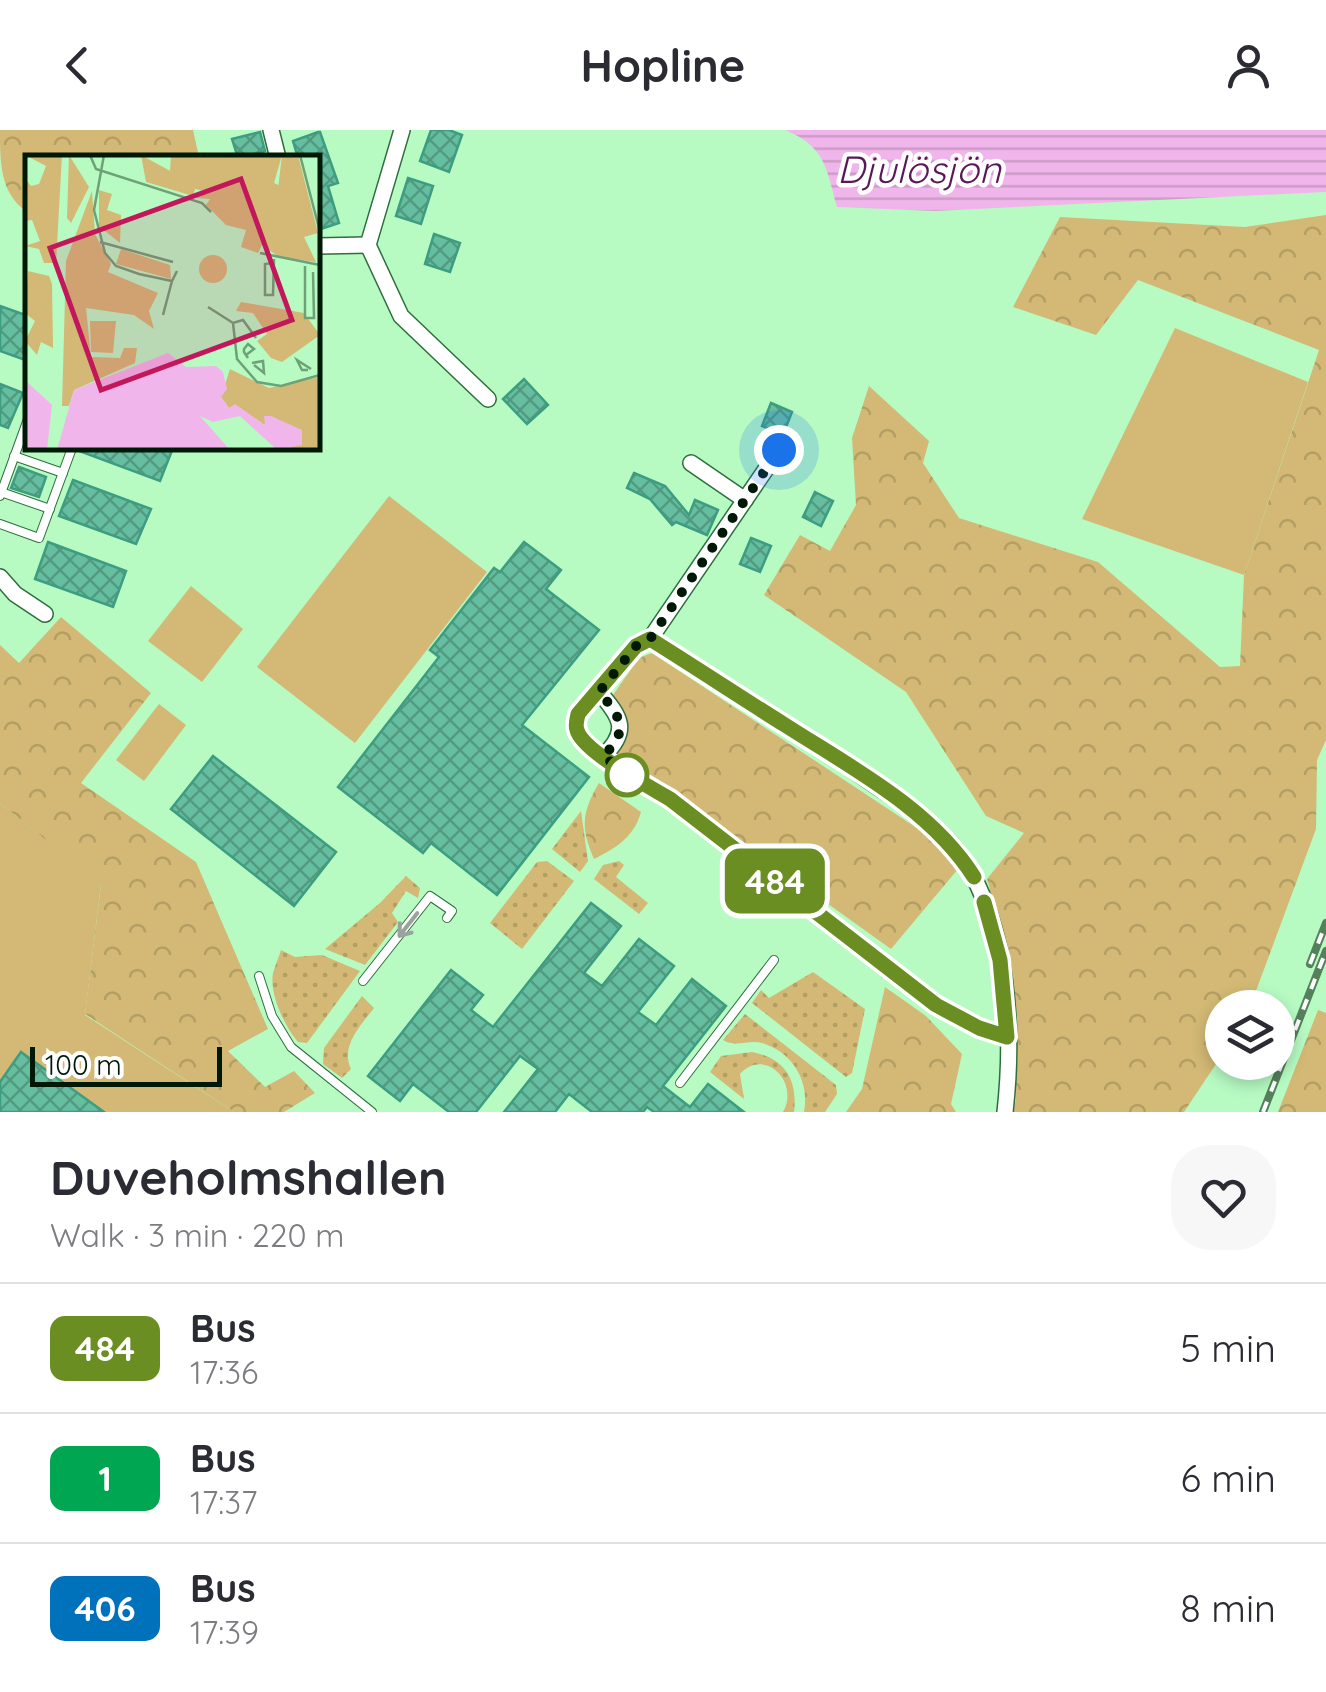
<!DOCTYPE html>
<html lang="en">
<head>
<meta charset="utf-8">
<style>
	:root { --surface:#fff; --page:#f7f7f7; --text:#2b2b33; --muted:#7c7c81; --line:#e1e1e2 }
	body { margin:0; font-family:Quicksand,sans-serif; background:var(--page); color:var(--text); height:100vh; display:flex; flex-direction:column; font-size:38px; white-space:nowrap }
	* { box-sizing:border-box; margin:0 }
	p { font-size:32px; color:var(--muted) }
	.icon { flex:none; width:55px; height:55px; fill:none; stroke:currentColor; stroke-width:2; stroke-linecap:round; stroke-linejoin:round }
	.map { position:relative; height:982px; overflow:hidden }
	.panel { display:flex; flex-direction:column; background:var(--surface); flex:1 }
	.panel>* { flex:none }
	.badge { padding:0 20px; border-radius:15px; font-size:35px; line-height:65px }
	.controls { position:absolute; left:1205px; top:860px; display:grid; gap:20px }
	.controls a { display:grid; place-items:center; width:90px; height:90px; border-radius:50%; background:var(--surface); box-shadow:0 5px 15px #0003; font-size:50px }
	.scale { position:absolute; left:30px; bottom:25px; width:192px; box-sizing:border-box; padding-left:10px; border:5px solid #001906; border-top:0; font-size:28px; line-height:35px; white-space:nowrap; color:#001906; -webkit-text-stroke:8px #fff; paint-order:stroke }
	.you { position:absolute; width:50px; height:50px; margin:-25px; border:8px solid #fff; border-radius:50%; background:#1a73e8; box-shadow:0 0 0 15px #1a73e833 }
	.map>.badge { position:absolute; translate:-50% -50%; box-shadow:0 0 0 5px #fff }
	.round { display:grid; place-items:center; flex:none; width:105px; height:105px; border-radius:40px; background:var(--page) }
	.summary { display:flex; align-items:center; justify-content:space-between; height:170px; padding:0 50px }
	h1 { font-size:48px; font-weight:800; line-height:75px }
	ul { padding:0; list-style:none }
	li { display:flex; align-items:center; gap:30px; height:130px; padding:0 50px; border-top:2px solid var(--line) }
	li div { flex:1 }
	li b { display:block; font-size:38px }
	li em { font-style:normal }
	li .badge { min-width:110px; font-weight:700; text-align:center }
	header { display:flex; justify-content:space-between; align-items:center; height:130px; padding:0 50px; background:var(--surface); font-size:45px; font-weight:800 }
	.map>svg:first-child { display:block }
	.grass { fill:url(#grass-dots) }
	.forest { fill:url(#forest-crowns) }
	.park { fill:#d3b975 }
	.water { fill:url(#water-rules) }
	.building { fill:url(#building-cross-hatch); stroke:#3d9d80; stroke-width:2.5 }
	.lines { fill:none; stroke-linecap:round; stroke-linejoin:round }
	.lane-casing { stroke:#2d6e3e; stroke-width:10 }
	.street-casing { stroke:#2d6e3e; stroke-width:18 }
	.lane { stroke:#fff; stroke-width:8 }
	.street { stroke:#fff; stroke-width:15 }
	.rail-casing { stroke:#54805c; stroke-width:8 }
	.rail { stroke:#fff; stroke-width:4; stroke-dasharray:11; stroke-linecap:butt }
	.oneway { stroke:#99a39b }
	.line-casing { stroke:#fff; stroke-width:22 }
	.line { stroke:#6b8e23; stroke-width:15 }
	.walk { stroke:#001906; stroke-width:10; stroke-dasharray:0 18 }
	.stop-dot { fill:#fff; stroke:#6b8e23; stroke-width:5 }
	.labels { text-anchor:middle; stroke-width:9; stroke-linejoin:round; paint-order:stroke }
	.water-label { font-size:38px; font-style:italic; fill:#5a1757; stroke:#fff }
	.inset-road { fill:none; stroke:#6ea177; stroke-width:2.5 }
	.view { fill:#c2185b; fill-opacity:0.15; stroke:#c2185b; stroke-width:5 }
	.inset-edge { fill:none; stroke:#001906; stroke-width:5 }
</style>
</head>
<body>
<header><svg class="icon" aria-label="back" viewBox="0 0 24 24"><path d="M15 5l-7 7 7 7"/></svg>Hopline<svg class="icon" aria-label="person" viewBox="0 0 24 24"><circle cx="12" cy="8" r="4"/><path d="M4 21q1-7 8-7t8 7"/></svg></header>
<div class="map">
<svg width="1326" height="982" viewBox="0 0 1326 982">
	<defs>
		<pattern id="grass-dots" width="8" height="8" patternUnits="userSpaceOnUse" patternTransform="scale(2.5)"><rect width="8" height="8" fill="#d3b975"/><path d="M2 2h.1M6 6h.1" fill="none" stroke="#b39e64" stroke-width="1.8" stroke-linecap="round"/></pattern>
		<pattern id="forest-crowns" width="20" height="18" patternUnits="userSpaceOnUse" patternTransform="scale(2.5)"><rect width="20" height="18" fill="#d3b975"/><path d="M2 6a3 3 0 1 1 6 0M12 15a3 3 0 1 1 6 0" fill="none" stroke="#b39e64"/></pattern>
		<pattern id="water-rules" width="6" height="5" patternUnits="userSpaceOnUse" patternTransform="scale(2.5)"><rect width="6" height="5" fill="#f0b6eb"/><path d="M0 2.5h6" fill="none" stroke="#cc9cc8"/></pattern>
		<pattern id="building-cross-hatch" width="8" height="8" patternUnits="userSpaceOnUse" patternTransform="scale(2.5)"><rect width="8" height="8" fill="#66bea0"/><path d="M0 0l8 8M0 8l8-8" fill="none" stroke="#529a80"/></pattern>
	</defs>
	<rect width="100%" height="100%" fill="#b7fbc3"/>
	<g class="grass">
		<path d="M581,681L588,731L580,742L552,719Z"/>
		<path d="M547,731L574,751L522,819L490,793L537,732Z"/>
		<path d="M619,731L624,735L616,747L648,773L639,784L594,749L603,735Z"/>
		<path d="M406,746L420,758L418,768L406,761L392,783L398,792L365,835L325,819L380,773Z"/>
		<path d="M281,820L295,827L322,825L360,841L307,913L298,912C285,897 269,864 273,843C275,836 279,827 281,820Z"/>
		<path d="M813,842L865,879L852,943L846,947L752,873L761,860L769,868Z"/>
		<path d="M362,866L374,878C361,895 340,916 351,939L342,948L323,934L324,918Z"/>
		<path d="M745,884L836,955L837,964L825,982H804C810,952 793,922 762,913C749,909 736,918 723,910Z"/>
		<path d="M752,922C784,928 798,949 794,982H783C800,952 765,917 740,944L744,969L710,942L721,926Z"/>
	</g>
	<g class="forest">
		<path d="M0,0H193L199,27L28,28L27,82C0,63 0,33 0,0Z"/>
		<path d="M1326,85V610L1317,630L1316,699L1253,869L1249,877L1222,878V925L1184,982H1013L1016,969L1012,838L987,749L1024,703L986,686L906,562L764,465L800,405L830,421L856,375L852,308L869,256L929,311L923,333L959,388L1098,432L1220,537L1240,536L1244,445L1319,220L1138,150L1096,205L1013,177L1060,87L1245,97Z"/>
		<path d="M61,487L151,563L81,653L196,732L268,899L228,921L265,957L294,941L315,963L284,982H234L85,884L101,755L0,673V515L19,533Z"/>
		<path d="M652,523L929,706L958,739L891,819L673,663L613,627C637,602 629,591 613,565L639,528Z"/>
		<path d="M599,653L641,682C634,707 616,718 594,729C580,697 582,682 599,653Z"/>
		<path d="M885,857L926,886L962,924L951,974L956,982H846L862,959Z"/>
		<path d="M1318,880L1326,883V982H1278Z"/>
	</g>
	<g class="park">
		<path d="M1175,198L1308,252L1244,445L1082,389Z"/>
		<path d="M389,366L487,442L355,613L257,537Z"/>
		<path d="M191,456L243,499L202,552L148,511Z"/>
		<path d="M159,574L186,595L144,651L116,630Z"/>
		<path d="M0,673L101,754L85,885L234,982H0Z"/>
	</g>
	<path class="water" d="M785,0H1326V62L935,81L837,77C826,38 826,17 785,0Z"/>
	<g class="building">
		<path d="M431,0H449L462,5L449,42L420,31Z"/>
		<path d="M260,2L265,21L238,28L232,9Z"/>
		<path d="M318,2H320L338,53L328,56L339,93L318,100V28H298L293,11Z"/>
		<path d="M408,48L433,56L421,94L396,86Z"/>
		<path d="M434,104L460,113L450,142L425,134Z"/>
		<path d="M0,176L28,186V231L0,221Z"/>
		<path d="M524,249L548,275L527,294L503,269Z"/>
		<path d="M0,254L23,263L8,298L0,295Z"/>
		<path d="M771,273L792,282L783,305L762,296Z"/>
		<path d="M79,318H173L160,351L79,321Z"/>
		<path d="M19,337L46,347L39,367L11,358Z"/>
		<path d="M634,343L665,356L689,385L695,370L718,380L707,405L676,392L672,395L650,369L627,358Z"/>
		<path d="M73,350L151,379L136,414L59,386Z"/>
		<path d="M815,362L833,371L821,396L803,387Z"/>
		<path d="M751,408L771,416L760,442L740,434Z"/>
		<path d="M48,412L126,441L113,477L35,449Z"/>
		<path d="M524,412L561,440L546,459L599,500L522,595L589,647L497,765L431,713L423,723L338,657L439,527L430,520L494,438L500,442Z"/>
		<path d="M213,626L336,722L294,776L171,679Z"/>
		<path d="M591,773L621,796L584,843L602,856L639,809L674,836L638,882L656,895L692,849L726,876L663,956L690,977L708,954L744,982H654L647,977L643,982H592L569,964L555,982H504L538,939L520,926L476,982H449L413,954L400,971L368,946L451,840L483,865L471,880L493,897Z"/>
		<path d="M21,922L104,982H0V952Z"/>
	</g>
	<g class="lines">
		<g class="lane-casing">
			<g id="lane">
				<path d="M14,326L63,343"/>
				<path d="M1,362L50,379"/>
				<path d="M0,366L28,289"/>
				<path d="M0,394L39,408L72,318"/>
				<path d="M259,846L272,886L291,917L372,982"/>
				<path d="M363,851L430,766L452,781L447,788"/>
				<path d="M680,953L774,830"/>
			</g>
		</g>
		<g class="street-casing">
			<g id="street">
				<path d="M271,0L278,28"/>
				<path d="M402,0L368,115L401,186L488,269"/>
				<path d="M318,116L368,115"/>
				<path d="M691,333L745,370"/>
				<path d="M0,447L15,464L45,484"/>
				<path d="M650,509L779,320"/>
				<path d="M599,562C621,587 630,601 603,626"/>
				<path d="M1005,982C1014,901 1009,799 963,729C940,695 901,673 869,651C798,601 724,553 650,509L635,516L578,584C577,589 575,595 576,600C582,620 650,658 669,669L936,875L979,898L1007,907"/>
			</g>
		</g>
		<use href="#lane" class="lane"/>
		<use href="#street" class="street"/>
		<g class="rail-casing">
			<g id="rail">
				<path d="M1310,834L1326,793"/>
				<path d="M1263,982L1326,821"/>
			</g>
		</g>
		<use href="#rail" class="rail"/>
	</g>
	<defs><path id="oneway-shaft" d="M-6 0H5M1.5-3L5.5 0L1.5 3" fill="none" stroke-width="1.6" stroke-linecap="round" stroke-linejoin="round" transform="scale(2.5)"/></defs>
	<use class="oneway" href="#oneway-shaft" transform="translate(408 795) rotate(128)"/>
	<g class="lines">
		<g class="line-casing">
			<path id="line" d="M974,747C931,679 852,638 785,595C740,567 695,537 650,509L636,516L578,584C577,590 575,595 577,600C582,621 650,657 670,669L936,875L979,898L1007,907L1000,830L984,772"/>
		</g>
		<use href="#line" class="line"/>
		<path class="walk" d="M627,645L633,649L603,626C630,601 621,587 599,562L636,516L650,509L779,320"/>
	</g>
	<circle class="stop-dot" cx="627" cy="645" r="20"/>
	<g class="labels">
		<g class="water-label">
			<text x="919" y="53">Djulösjön</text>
		</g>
	</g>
	<g transform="translate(25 25)">
		<rect width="295" height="295" fill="#b7fbc3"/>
		<path d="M0,0H37L31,108H19L14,94L0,91L15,86L7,65L0,66V23L6,31L14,29L21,11ZM44,0L64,32L46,68L42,63ZM116,0L160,24L170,34L168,41L121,27ZM257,0H273L293,78L279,82L291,107L254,102L237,90L233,98L216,92L221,75L201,70L181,50L185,44L171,43L178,35L209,42L253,34ZM74,35L87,39L82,55L96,60L95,88L74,71ZM67,36L70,79L86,109L83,117L133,138L124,156L129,174L109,160L61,153L66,202L95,203L99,193H112L110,208L49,235L44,251H37L41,106ZM96,94L145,110L146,124L91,109ZM3,116L24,121L27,129L28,193L16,187L12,200L0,186L10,166L0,158ZM216,147L279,158L295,180L257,207L246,203L232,186L242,179L228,158L211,156ZM205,214L244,233L295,222V295H264L269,274L246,261L240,270L204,253L196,242Z" fill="#d3b975"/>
		<path d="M146,0H257L249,28L280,42L277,66L247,61L240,71L213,62L208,42L170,34L145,16ZM174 114a14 14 0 1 1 28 0a14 14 0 1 1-28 0ZM65,166H91L88,198L66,197Z" fill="#d3b975"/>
		<path d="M143,198L161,212L191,211L198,217L202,234L196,242L204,253L210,249L240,270L239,261H246L277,275V290L252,295L215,261L188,267L175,261L205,295H32L49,235ZM0,225L27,250L22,295H0Z" fill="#f0b6eb"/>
		<path class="inset-road" d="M65,0L71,14L177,48L186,57M79,0L69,55L80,98L91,111L114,119L147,126L152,116M275,0L295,77M75,87L148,107M235,98L295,110M248,108L240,109V140H248L249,104M280,111V163H289L288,117M183,152L208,168L218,165L231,183M138,160L147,126M208,168L212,204L232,227L256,231L295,220M221,200L229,194L223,189L219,194V197L223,203M227,208L238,206L239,218L229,210M283,215H277L272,205L286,214"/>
		<path class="view" d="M216,24L267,165L76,235L25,93Z"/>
		<rect width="295" height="295" class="inset-edge"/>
	</g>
</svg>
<div class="controls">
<a><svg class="icon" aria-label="layers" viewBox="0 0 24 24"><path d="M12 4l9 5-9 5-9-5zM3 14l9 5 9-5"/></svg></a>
</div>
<div class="scale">100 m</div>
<div class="you" style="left:779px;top:320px"></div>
<b class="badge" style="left:775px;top:751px;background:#6b8e23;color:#fff">484</b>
</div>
<section class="panel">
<div class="summary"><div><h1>Duveholmshallen</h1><p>Walk · 3 min · 220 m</p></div><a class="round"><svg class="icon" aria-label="heart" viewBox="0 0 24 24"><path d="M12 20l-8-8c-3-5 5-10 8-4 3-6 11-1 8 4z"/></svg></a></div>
<ul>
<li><span class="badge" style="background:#6b8e23;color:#fff">484</span><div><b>Bus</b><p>17:36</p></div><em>5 min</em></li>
<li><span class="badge" style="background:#00a651;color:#fff">1</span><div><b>Bus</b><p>17:37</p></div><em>6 min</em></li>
<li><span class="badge" style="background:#0072bc;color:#fff">406</span><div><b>Bus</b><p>17:39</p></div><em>8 min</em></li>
</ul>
</section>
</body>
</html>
